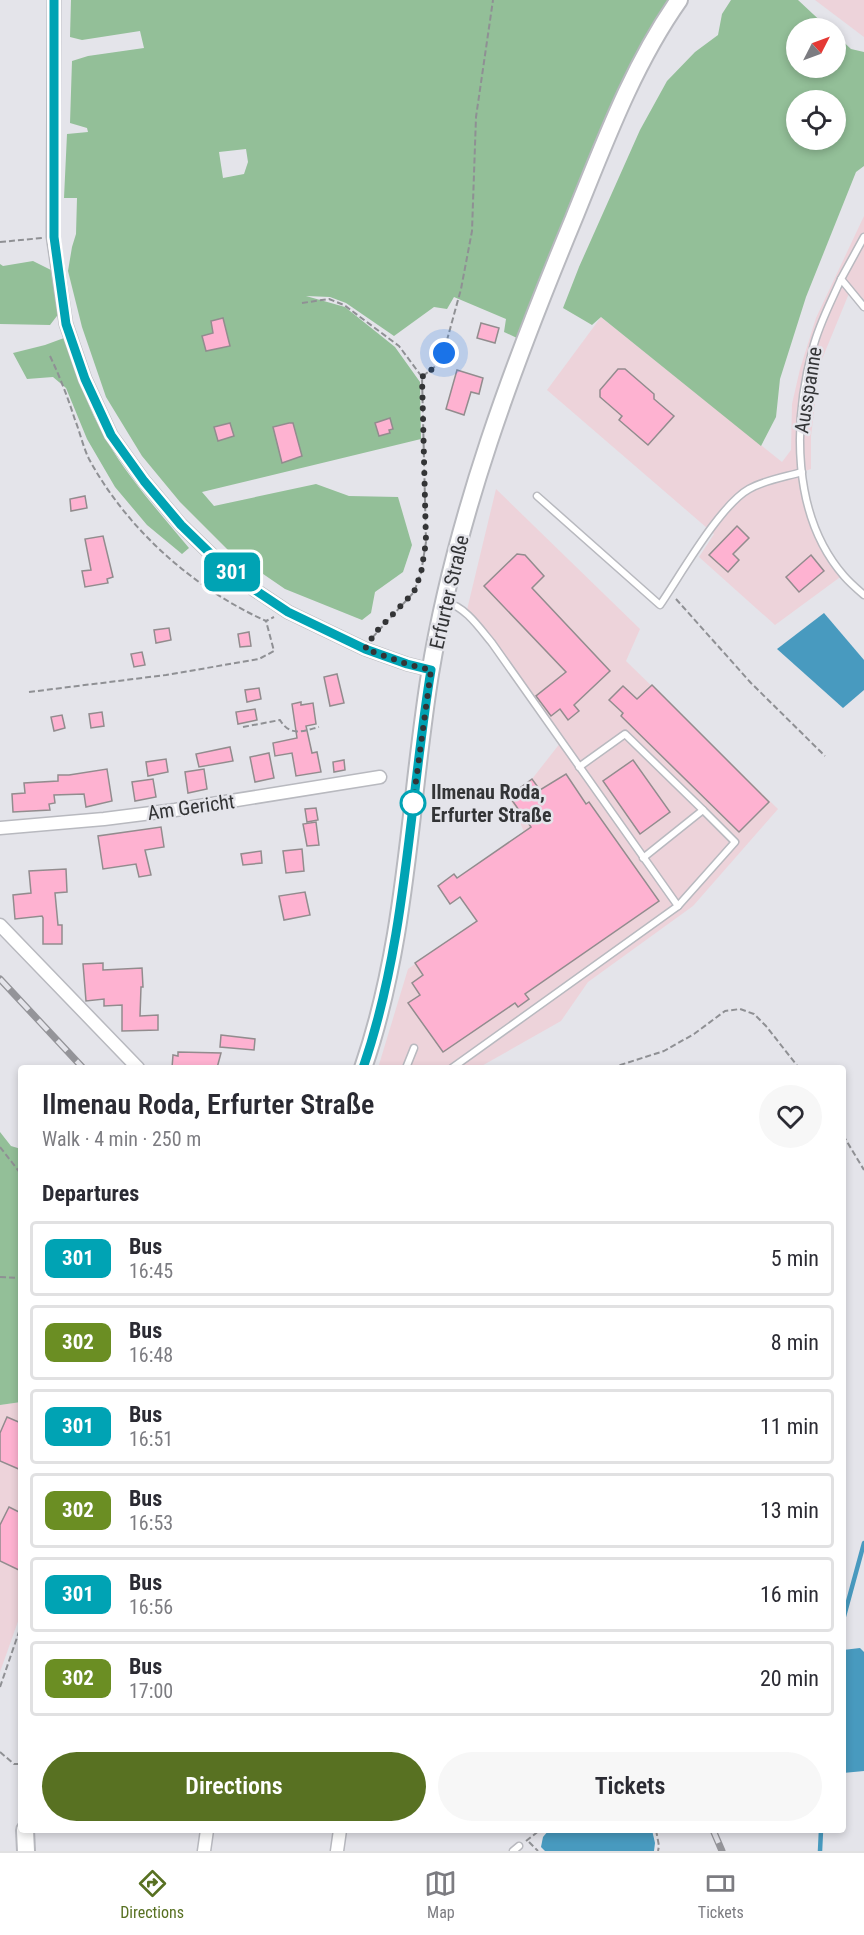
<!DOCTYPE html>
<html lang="en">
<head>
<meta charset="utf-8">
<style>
	:root { --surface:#fff; --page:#f7f7f7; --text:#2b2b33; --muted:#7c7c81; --line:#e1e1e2; --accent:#587122 }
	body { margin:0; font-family:"Roboto Condensed",sans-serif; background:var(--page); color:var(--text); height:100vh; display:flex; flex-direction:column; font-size:22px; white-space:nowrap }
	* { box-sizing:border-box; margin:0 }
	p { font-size:20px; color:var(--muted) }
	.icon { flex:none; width:33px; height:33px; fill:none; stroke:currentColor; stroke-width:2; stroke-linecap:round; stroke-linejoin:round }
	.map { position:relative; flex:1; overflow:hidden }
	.panel { position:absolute; left:18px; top:1065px; width:828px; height:768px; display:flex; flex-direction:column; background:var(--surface); border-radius:6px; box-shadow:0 3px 9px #0003 }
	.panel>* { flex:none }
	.badge { padding:0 12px; border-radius:9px; font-size:21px; line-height:39px }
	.needle { width:39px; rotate:48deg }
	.controls { position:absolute; left:786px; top:18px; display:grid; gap:12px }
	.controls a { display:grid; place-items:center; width:60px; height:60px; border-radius:50%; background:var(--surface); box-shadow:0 3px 9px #0003; font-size:30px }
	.you { position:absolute; width:30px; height:30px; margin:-15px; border:4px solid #fff; border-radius:50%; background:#1a73e8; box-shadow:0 0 0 9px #1a73e833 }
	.map>.badge { position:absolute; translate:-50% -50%; box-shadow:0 0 0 3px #fff }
	h2 { padding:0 24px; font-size:22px; line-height:54px }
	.round { display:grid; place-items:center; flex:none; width:63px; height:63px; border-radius:32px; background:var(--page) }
	.overview { display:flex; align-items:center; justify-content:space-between; height:102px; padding:0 24px }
	h1 { font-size:28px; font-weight:600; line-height:45px }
	.button { display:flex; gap:12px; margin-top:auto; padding:12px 24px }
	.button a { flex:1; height:69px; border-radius:36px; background:var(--accent); color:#fff; font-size:24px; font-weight:600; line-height:69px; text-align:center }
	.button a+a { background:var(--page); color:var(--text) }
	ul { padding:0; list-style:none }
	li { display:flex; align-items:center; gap:18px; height:75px; margin:0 12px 9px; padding:0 12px; border:3px solid var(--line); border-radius:6px }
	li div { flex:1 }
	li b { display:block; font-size:22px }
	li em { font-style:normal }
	li .badge { min-width:66px; font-weight:700; text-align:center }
	.tabs { display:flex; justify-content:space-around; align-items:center; height:84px; border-top:2px solid var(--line); background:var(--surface); font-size:16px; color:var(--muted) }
	.tabs a { display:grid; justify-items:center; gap:3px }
	.tabs .active { color:var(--accent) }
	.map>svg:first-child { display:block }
	.commercial { fill:#edd3da }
	.green { fill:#93bf98; fill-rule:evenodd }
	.water { fill:#489abf }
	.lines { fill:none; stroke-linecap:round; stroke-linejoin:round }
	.stream { stroke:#489abf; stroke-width:4.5 }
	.building { fill:#feb2d1; stroke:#928c8e; stroke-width:1.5 }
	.service-casing { stroke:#b8b9bf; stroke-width:9 }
	.minor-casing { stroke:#b8b9bf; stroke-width:15 }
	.secondary-casing { stroke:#b8b9bf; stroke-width:20 }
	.path { stroke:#8f9094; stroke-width:2; stroke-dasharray:6 3; stroke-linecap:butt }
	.service { stroke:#fff; stroke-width:6 }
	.minor { stroke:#fff; stroke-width:12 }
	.secondary { stroke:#fff; stroke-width:16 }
	.rail-casing { stroke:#949499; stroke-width:7 }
	.rail { stroke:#e4e4ea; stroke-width:4.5; stroke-dasharray:14; stroke-linecap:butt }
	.line-casing { stroke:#fff; stroke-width:14 }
	.line { stroke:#00a3b4; stroke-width:9 }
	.walk { stroke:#333436; stroke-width:6; stroke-dasharray:0 10.8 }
	.stop-dot { fill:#fff; stroke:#00a3b4; stroke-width:3 }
	.labels { text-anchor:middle; stroke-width:5; stroke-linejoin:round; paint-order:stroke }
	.street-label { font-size:20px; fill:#333436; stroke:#e4e4ea }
	.stop-label { font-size:20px; font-weight:bold; fill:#333436; stroke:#e4e4ea; text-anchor:start }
</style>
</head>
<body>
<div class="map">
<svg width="864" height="1851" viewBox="0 0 864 1851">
	<rect width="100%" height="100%" fill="#e4e4ea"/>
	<g class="commercial">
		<path d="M815,0H864V37Z"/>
		<path d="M864,216V307L850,291L820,364L811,436V469L802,472L807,500L825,547L843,575L775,625L699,557L714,534L547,390L601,317L782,462L791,450L792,404L800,369L816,318Z"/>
		<path d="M496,489L640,629L626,661L778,809L693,906L588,982L561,1021L478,1068H378L408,969L476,921L460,897L450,904L438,886L454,874L458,878L524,832L509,796L532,779L561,742L493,643L466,614Z"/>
		<path d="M21,1402V1613L0,1672V1405Z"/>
	</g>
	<g class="green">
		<path d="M71,0H669L517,338L504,332L506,319L454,297L447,309L434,307L394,336L346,303L330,297L306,296L345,307L395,347L420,382L421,439L202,492L214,506L316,484L349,496L398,497L412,545L403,572L375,592L371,613L362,620L285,589L228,550L180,502L142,456L106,397L82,327L68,271L72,247L76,234L77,198H64L67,134L88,132L87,128L70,123L72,61L88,56L144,48L140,31L82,40L70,37ZM246,149L248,162L244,174L223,178L219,152Z"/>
		<path d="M731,0H798L828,28H796V68H836V35L851,49L864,52V166L856,172L806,297L780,379L776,417L761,446L601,317L592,325L563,308L579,267L640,130L667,81L695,52L718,35L722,14ZM796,100H836V140H796Z"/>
		<path d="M33,261L51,270L60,312L50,325L0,324V264L3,266Z"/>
		<path d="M64,338C76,372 88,409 107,441C130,480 160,513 189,548L182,554L147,525L115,487L87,439L66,388L53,377L27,379L13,353L45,345Z"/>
		<path d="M0,1132L11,1146L21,1149V1402L0,1405Z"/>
	</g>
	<g class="water">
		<path d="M824,613L864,660V690L843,708L777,649Z"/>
		<path d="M860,1648L864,1652V1771L843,1773V1650Z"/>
		<path d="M549,1830H652L655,1843L654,1851H545L541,1847L543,1837Z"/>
	</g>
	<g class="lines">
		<g class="stream">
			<path d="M843,1620L864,1543"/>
			<path d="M820,1851L821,1830"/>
		</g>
	</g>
	<g class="building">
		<path d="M223,318L230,346L206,351L202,336L213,333L211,321Z"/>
		<path d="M481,323L499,328L495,343L477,338Z"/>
		<path d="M618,369H625L654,394V399L674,416L648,445L619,420L622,416L600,397V390Z"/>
		<path d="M457,370L483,378L479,394L471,392L464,415L446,409Z"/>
		<path d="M390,418L393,429L389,430L390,433L379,436L375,423Z"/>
		<path d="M230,423L234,436L218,441L214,427Z"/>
		<path d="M289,423H293L302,456L282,463L273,427Z"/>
		<path d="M85,496L87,508L71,511L70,499Z"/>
		<path d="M737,526L749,538L733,554L739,560L728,572L709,555Z"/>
		<path d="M103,536L113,577L107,579L108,583L85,587L82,571L91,570L85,539Z"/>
		<path d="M517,554L525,555L544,576L532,588L610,671L574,705L579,711L568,720L560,709L551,716L536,696L566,672L484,586Z"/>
		<path d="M811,555L824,571L799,592L786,577Z"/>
		<path d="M169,628L171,640L156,643L154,630Z"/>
		<path d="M249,632L251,646L240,647L238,634Z"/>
		<path d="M142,652L145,665L134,667L131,654Z"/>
		<path d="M337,674L344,703L330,706L324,677Z"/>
		<path d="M652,685L769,802L739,832L621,716L623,713L609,700L623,686L637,699Z"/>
		<path d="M259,688L261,699L247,702L245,690Z"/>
		<path d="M301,702V705L313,703L316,724L306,726L312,753L317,752L321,772L296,776L292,753L275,756L273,743L297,738L292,704Z"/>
		<path d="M255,709L257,720L238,724L236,712Z"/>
		<path d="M102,712L104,726L91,728L89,714Z"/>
		<path d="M62,715L65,728L54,731L51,717Z"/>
		<path d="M230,747L233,761L199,767L196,754Z"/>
		<path d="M269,753L274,778L255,782L250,757Z"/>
		<path d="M166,759L168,772L148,776L146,762Z"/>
		<path d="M344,760L345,770L334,772L333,762Z"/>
		<path d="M633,760L670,812L640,834L603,781Z"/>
		<path d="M107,769L112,801L86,807L84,794L54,795L55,803L49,804L50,810L13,812L12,794L25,793L24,783L58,781V775H69Z"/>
		<path d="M204,769L207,789L188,793L185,772Z"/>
		<path d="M566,774L586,804L589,802L659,901L525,994L529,999L518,1007L515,1003L443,1052L408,1003L420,995L412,983L423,975L415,963L477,921L460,897L450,904L438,886L454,874L457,878L531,827L509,796L532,779L540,790Z"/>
		<path d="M153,779L156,797L135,801L132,782Z"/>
		<path d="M316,808L318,820L307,822L305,809Z"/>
		<path d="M316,822L319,845L307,846L303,824Z"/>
		<path d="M161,827L164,847L145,850L151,875L139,877L136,864L103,869L98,836Z"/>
		<path d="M302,849L304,871L286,873L283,851Z"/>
		<path d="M261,851L262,863L243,865L241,854Z"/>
		<path d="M66,869L67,892L55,893L58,925H62V944H43V918L42,916L15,919L13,895L31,893L29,871Z"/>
		<path d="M305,892L310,915L284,920L279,896Z"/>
		<path d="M103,963V970L142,968L143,987H141L140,1016L158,1015V1030L122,1031V1005L104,1006V999L86,1001L83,964Z"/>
		<path d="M221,1035L255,1039L254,1050L220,1047Z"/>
		<path d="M178,1052L221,1053L217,1068H172L173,1055L178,1056Z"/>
		<path d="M7,1417L21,1423V1470L0,1461V1433Z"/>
		<path d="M9,1507L21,1513V1571L0,1561V1525Z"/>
	</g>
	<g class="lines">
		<g class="service-casing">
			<g id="service">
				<path d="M864,237L841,279L864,307"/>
				<path d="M841,279C831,302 819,324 813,348C793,421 791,515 844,576C850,583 857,589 864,595"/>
				<path d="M537,496L660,605C680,576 720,505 749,489C765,480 785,477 802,472"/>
				<path d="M447,603C465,606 481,630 492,643L678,906L452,1068"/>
				<path d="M579,767L625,734L703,810"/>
				<path d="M643,858L703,810L735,842L678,906"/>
				<path d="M406,1068L414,1048"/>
				<path d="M513,1851L519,1846"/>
			</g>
		</g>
		<g class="minor-casing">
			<g id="minor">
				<path d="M54,0L53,237L66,324L85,379L111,435L144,481L181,525L217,560L255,590L288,612L365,649L407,664L431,670"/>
				<path d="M0,828L104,819L175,810L380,777"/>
				<path d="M0,925L138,1068"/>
				<path d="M204,1851L207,1830"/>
				<path d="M337,1851L340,1830"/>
			</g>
		</g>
		<g class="secondary-casing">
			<g id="secondary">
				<path d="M363,1068C407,941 409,805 430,674C456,516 513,365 574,218C604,144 633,65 679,0"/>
				<path d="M25,1830L26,1851"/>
			</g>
		</g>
		<g class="path">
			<path d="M0,242L42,238"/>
			<path d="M302,303L329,299L344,305L399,346L422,377L426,542L421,573L414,592L371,639"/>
			<path d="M50,356C60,377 68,398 75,420C80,432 83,447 89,459C127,529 193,588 266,621L274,617"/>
			<path d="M423,376L441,362L461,289L472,231L476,117L493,0"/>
			<path d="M676,599L751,683L825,756"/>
			<path d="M29,692L166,675L259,659L274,651L266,621"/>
			<path d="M243,727L280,720C290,737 303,731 319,727"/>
			<path d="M611,1068L664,1051L694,1034L725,1011L740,1009L754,1014L766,1026L799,1068"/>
			<path d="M843,1135L864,1170"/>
			<path d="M0,1147L21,1174"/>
			<path d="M0,1277L21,1278"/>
			<path d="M0,1687L21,1626"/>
			<path d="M0,1752L14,1764H21"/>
			<path d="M540,1830L574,1831"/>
			<path d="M656,1830L659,1846L658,1851"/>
			<path d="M526,1841L540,1830"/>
			<path d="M529,1842L538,1851"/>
		</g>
		<use href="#service" class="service"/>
		<use href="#minor" class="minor"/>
		<use href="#secondary" class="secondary"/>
		<g class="rail-casing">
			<g id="rail">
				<path d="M0,979L83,1068"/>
				<path d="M713,1830L722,1851"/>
			</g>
		</g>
		<use href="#rail" class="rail"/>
	</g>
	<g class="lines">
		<g class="line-casing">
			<path id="line" d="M54,0V237L66,324L85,379L111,435L144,481L181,525L217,560L255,590L288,612L365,649L407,664L431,670C409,803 407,940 363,1068"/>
		</g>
		<use href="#line" class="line"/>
		<path class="walk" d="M413,803L431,670L407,664L365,649L375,633L414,592L421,573L426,542L422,377L441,362L444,353"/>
	</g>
	<circle class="stop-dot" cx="413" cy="803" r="12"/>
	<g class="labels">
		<g class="street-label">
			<text transform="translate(808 390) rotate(-81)" y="7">Ausspanne</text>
			<text transform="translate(449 592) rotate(-77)" y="7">Erfurter Straße</text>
			<text transform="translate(191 807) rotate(-8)" y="7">Am Gericht</text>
		</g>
		<g class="stop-label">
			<text x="431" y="799">Ilmenau Roda,<tspan x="431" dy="23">Erfurter Straße</tspan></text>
		</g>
	</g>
</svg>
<div class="controls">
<a><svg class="needle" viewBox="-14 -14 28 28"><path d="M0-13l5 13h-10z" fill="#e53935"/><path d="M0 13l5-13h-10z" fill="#7c7c81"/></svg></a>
<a><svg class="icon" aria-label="locate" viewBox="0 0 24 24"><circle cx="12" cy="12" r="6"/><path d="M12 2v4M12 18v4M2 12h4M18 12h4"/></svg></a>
</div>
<div class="you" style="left:444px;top:353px"></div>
<b class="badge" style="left:232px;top:572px;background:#00a3b4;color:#fff">301</b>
<section class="panel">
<div class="overview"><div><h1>Ilmenau Roda, Erfurter Straße</h1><p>Walk · 4 min · 250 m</p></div><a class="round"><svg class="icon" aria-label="heart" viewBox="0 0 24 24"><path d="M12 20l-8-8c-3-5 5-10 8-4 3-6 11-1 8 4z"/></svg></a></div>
<h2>Departures</h2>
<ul>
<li><span class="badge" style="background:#00a3b4;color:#fff">301</span><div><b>Bus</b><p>16:45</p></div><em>5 min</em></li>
<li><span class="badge" style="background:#6b8e23;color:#fff">302</span><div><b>Bus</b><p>16:48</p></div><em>8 min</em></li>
<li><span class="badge" style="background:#00a3b4;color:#fff">301</span><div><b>Bus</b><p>16:51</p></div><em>11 min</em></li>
<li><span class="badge" style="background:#6b8e23;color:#fff">302</span><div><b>Bus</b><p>16:53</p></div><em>13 min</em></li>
<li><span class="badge" style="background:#00a3b4;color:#fff">301</span><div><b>Bus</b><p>16:56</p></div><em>16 min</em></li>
<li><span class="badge" style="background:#6b8e23;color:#fff">302</span><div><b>Bus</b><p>17:00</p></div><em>20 min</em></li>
</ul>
<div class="button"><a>Directions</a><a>Tickets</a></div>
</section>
</div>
<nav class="tabs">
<a class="active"><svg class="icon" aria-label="directions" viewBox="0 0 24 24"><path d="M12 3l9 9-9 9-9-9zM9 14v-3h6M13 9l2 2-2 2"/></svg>Directions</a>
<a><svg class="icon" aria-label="map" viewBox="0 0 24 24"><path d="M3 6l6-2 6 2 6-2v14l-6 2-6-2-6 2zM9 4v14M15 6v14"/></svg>Map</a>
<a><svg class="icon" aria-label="tickets" viewBox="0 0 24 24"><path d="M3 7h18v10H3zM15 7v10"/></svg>Tickets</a>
</nav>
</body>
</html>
